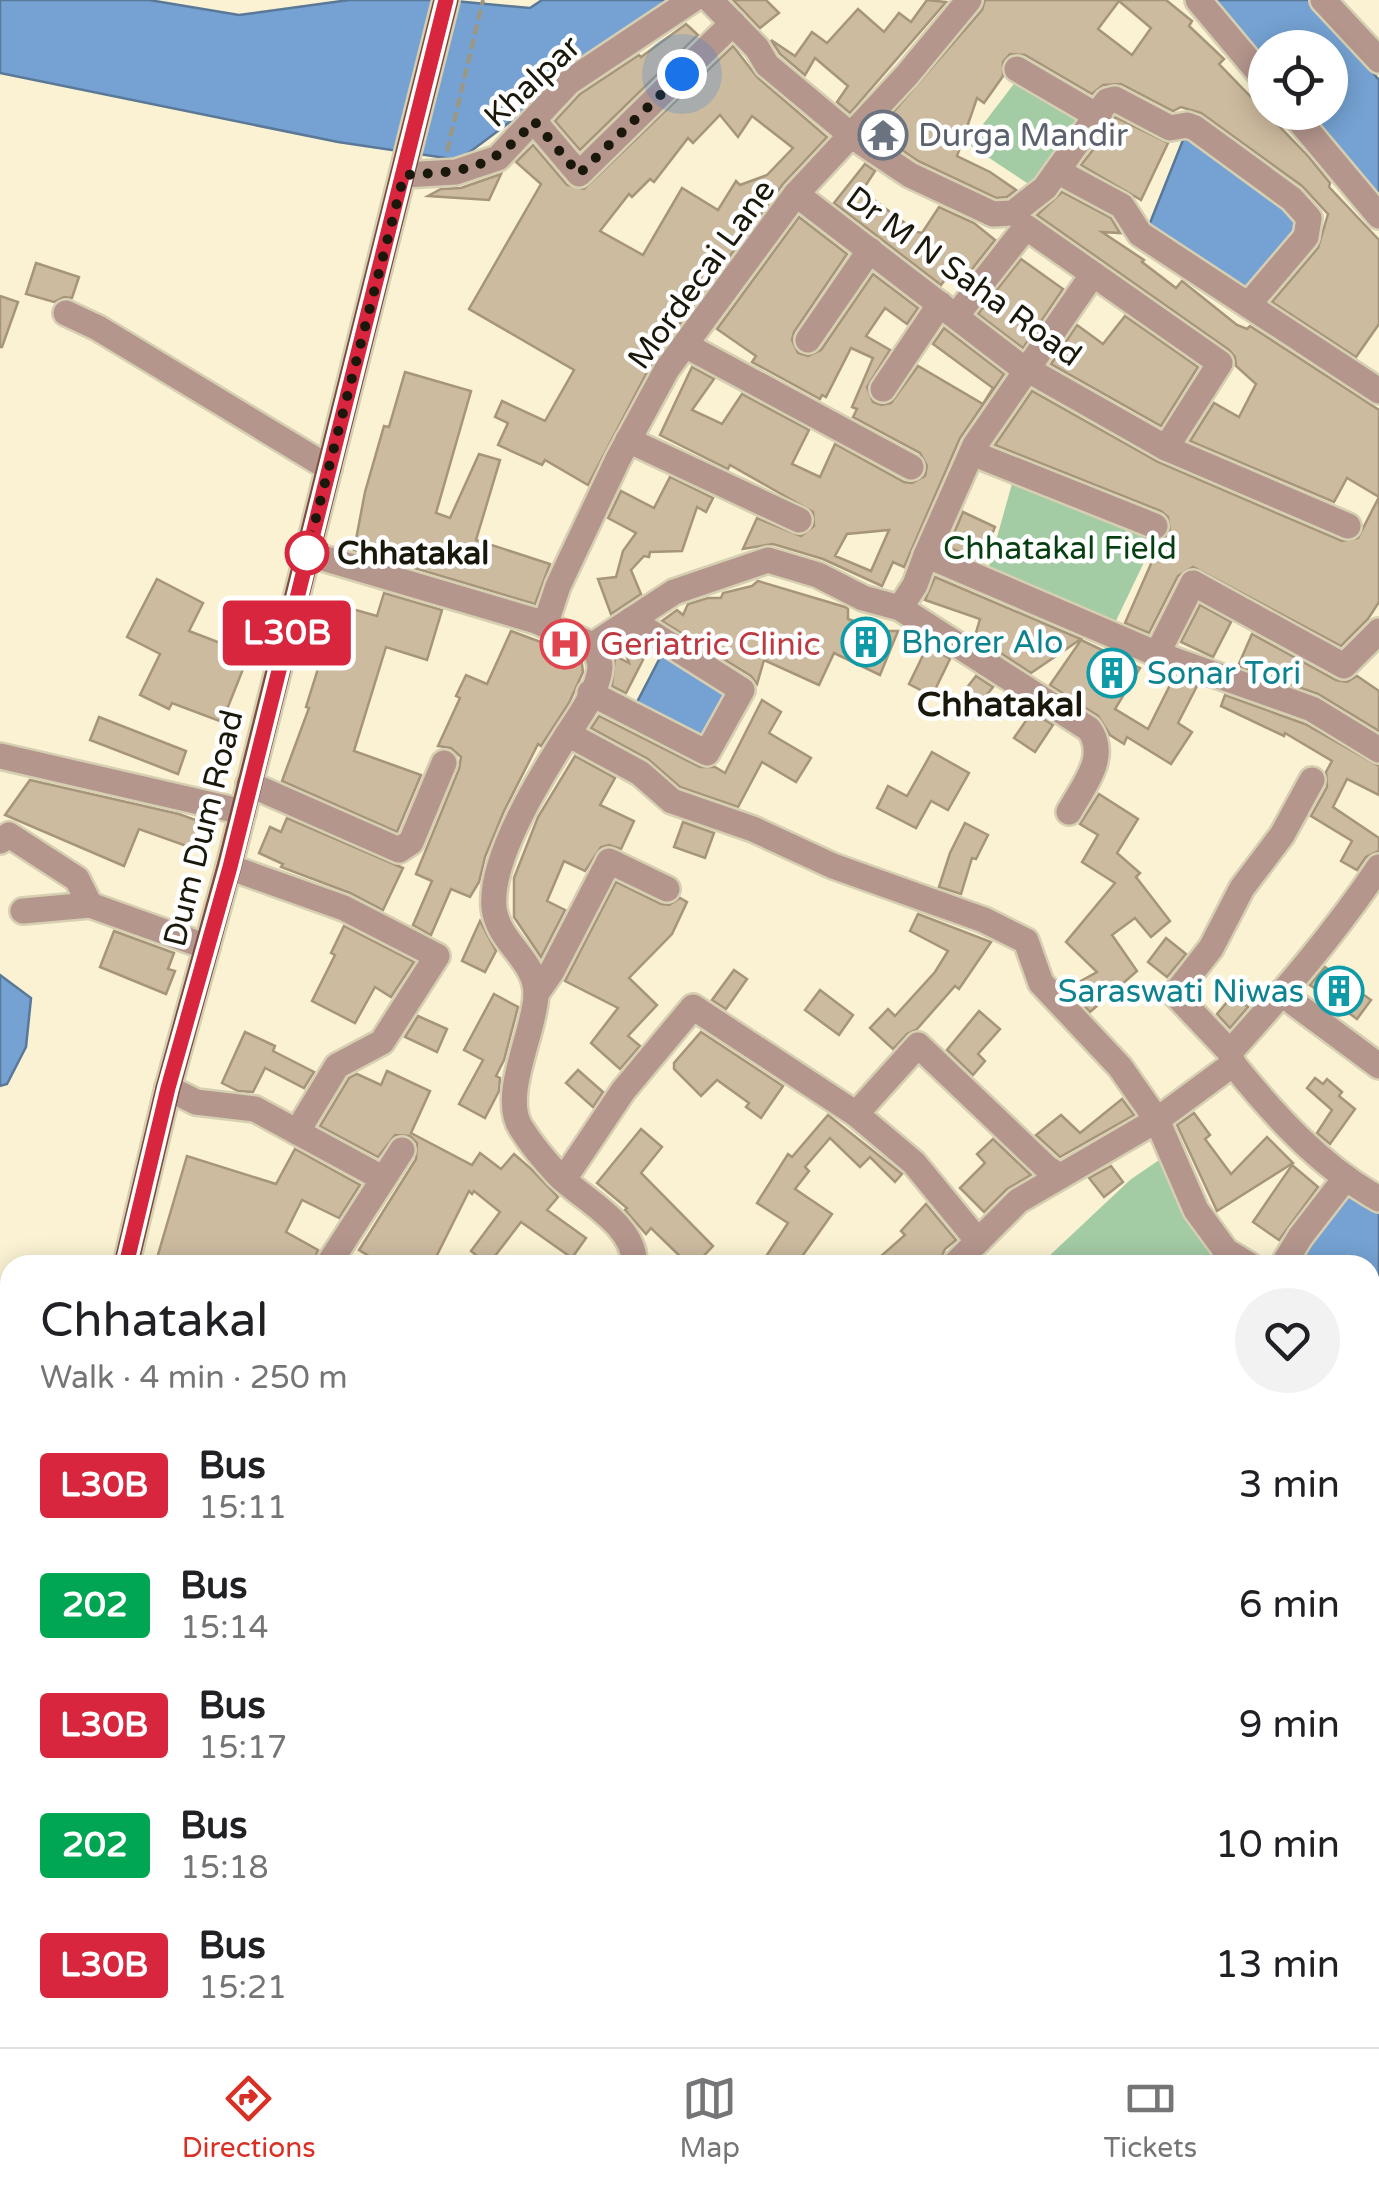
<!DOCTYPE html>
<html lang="en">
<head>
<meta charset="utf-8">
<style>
	:root { --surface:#fff; --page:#f2f2f2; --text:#202124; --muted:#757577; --line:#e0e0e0; --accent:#d93025 }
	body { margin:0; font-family:"Varela Round",sans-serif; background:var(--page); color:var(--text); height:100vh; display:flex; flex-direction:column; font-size:38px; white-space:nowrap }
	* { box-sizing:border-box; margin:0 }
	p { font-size:32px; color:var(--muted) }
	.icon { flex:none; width:55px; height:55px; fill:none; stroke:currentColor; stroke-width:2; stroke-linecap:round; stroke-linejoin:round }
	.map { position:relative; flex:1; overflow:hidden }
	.panel { position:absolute; left:0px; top:1255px; width:1380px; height:792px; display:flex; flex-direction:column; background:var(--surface); border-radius:30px 30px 0 0; box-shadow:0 5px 25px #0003 }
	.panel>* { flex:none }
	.badge { padding:0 20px; border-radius:8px; font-size:35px; line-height:65px }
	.tools { position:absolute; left:1248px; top:30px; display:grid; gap:20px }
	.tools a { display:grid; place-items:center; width:100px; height:100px; border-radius:50%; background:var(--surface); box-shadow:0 5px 25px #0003; font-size:50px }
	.you { position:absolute; width:50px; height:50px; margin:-25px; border:8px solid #fff; border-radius:50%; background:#1a73e8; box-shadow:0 0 0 15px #1a73e833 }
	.map>.badge { position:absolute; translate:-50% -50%; box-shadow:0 0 0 5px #fff }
	.round { display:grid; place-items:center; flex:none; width:105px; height:105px; border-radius:52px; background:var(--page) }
	.head { display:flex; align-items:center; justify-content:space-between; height:170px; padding:0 40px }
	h1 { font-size:48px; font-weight:600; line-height:75px }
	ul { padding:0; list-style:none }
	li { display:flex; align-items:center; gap:30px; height:120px; padding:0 40px }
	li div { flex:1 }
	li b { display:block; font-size:38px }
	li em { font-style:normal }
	li .badge { min-width:110px; font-weight:700; text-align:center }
	.dock { display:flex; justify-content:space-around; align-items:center; height:140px; border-top:2px solid var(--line); background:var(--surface); font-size:28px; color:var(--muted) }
	.dock a { display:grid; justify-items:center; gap:5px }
	.dock .selected { color:var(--accent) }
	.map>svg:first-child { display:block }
	.green { fill:#a3cba4 }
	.water { fill:#75a2d3; stroke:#5a7897; stroke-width:2.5 }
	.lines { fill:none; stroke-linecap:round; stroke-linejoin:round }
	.canal { stroke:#75a2d3; stroke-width:20 }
	.building { fill:#cdbb9f; stroke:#a6957a; stroke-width:2.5; fill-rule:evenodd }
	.minor-casing { stroke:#d6cfb2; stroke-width:30 }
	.major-casing { stroke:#d6cfb2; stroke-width:30 }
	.path { stroke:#9d977f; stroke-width:4; stroke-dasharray:10 5; stroke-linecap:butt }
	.minor { stroke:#b4968d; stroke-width:25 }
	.major { stroke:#7d4a3b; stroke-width:25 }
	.line-casing { stroke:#fff; stroke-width:22 }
	.line { stroke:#d7263d; stroke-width:15 }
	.walk { stroke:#1a170b; stroke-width:10; stroke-dasharray:0 18 }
	.stop-dot { fill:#fff; stroke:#d7263d; stroke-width:5 }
	.labels { text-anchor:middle; stroke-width:9; stroke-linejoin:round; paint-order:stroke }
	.street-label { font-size:32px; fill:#1a170b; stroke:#fff }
	.worship-label { font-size:32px; fill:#5b616d; stroke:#fff; text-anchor:start }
	.park-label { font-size:32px; fill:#063f11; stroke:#fff }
	.stop-label { font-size:32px; font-weight:bold; fill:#1a170b; stroke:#fff; text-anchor:start }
	.culture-label { font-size:32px; fill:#0d838f; stroke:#fff; text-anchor:start }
	.health-label { font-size:32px; fill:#be3a42; stroke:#fff; text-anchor:start }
	.neighbourhood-label { font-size:35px; font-weight:bold; fill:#1a170b; stroke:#fff }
</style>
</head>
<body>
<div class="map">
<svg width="1379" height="2047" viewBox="0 0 1379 2047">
	<rect width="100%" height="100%" fill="#faf2d2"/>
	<g class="green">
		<path d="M1020,76L1085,118L1030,185L968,144Z"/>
		<path d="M1015,473L1157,535L1114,625L987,573Z"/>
		<path d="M1162,1158L1220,1251L1203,1265H1054L1047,1258L1130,1180Z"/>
	</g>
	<g class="water">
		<path d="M0,0H149L239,15L349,0H444L530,8L542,0H686L588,64L459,160L338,142L0,73Z"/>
		<path d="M1204,0H1312L1379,80V213L1296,113L1330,112V48H1265V74Z"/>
		<path d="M1187,130L1307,215L1251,290L1148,228Z"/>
		<path d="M665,648L732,692L702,742L634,708Z"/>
		<path d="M0,975L31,998L26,1047L7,1084L0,1086Z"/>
		<path d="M1346,1189L1379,1209V1302L1370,1297V1265H1304L1295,1260Z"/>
	</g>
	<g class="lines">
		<path class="canal" d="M265,2038L279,2047"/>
	</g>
	<g class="building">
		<path d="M733,0H766L779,13L760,28Z"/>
		<path d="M927,0L946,2L850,113L837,102L848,86L815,58L805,75L780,54L771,40L795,56L812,32L827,43L858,9L884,32L899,13L911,22Z"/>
		<path d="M985,0H1166L1192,21L1189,26L1224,59L1219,64L1308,156L1330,183L1329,187L1379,240V324L1356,357L1272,302L1318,248L1328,214L1302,186L1201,113L1181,107L1173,111L1121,84L1103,85L1092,94L1025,55L1010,54L1003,62V76L984,103L977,98L957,156L990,172L1016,190L1007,197L996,198L918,161L876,132L982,10ZM1119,1L1151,28L1132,55L1098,29Z"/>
		<path d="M686,24L698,35L580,150L555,121L580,94L639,55L641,57Z"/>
		<path d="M733,46L757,77L827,137L783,184L654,359L588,485L545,460L542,465L498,445L508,423L495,417L502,401L545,421L574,370L469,309L541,184L516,162L533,145L567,185L584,189ZM720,115L738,137L752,116L793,148L767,175L740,185L736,181L718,210L682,188L643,255L600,231L629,194L632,197L650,179L654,182L688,138L693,143Z"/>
		<path d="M1115,117L1168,143L1141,200L1081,165L1112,126Z"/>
		<path d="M865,164L875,171L862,191L917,232L922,233L939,207L974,223L995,240L965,278L953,269L941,285L834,203Z"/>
		<path d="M501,174L489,200L428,196L441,189L461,188Z"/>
		<path d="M1062,192L1111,218L1120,233L1102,232L1144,260L1142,262L1176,288L1182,281L1237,325L1247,329L1250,326L1379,410V602L1368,619L1341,646L1193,567L1178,576L1149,633L1125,623L1161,541L1170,533L1168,517L1161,511L995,445L1032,391L1158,462L1342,541L1358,538L1379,497L1347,478L1334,502L1190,441L1214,403L1239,417L1256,384L1236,366L1235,357L1229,350L1037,215Z"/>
		<path d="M799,217L847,254L794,332L792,340L798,353L808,356L821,350L873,274L918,308L907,324L885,308L866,336L890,350L867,387L873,402L881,405L891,403L918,366L983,404L993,388L933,344L944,328L1004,374L960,438L904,567L893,562L882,586L823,559L773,544L743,549L757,518L801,536L814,526L813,512L730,465L728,469L660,435L692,367L714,379L692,410L722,424L742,394L809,430L792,464L820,477L835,444L904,482L912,483L925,476L927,466L920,453L853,417L857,409L852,407L873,358L851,348L826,397L822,395L820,399L752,362L756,356L717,329ZM889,530L871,571L835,556L847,534Z"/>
		<path d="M1021,259L1063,289L1023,348L978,314Z"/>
		<path d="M36,263L79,277L72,298L64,297L54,302L26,294Z"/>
		<path d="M0,296L18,302L2,347H0Z"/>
		<path d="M1125,316L1198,367L1161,426L1051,364L1077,325L1103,344Z"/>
		<path d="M405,372L471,391L436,513L450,518L479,454L500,460L476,540L550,564L535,604L354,550L365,492L384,426L389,427Z"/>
		<path d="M670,477L713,498L706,512L697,507L682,551L650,552L649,557L644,556L631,570L641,594L611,614L598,579L616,577L623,551L636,533L608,518L621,491L654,508Z"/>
		<path d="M963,512L995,527L981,561L948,547Z"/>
		<path d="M935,577L1076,637L1081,639L1031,673L975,636L980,619L925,600Z"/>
		<path d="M157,579L203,603L189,631L249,654L222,722L172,703L169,709L140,695L160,654L127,637Z"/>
		<path d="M758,581L845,607L848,609V619L884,631H898L880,675L834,653L819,685L764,660L757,684L751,676L662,621L677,610L683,615L688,604L708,598H721L723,593L752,586Z"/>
		<path d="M384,593L442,610L427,660L386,647L354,751L421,775L397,832L282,781L309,708L306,707L338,605L377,616Z"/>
		<path d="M1200,605L1231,622L1213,657L1181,642Z"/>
		<path d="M511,631L581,657L583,672L569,703L541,746L538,744L504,811L485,857L479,882L470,897L451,889L431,935L413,925L432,881L416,874L459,769L461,757L451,748L438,746L460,698L456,696L466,675L487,684Z"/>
		<path d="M1252,634L1336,680L1347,682L1357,676L1379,691V731L1318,694L1238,666Z"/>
		<path d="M631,639L648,650L626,693L612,686L615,656L629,663L623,645Z"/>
		<path d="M1081,640L1140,668L1115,709L1148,729L1174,677L1197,686L1178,723L1192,732L1171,764L1127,737L1124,744L1110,735L1098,716L1050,685Z"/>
		<path d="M928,645L950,659L932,696L909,684Z"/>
		<path d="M976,676L993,687L973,712L958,699Z"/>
		<path d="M1225,695L1305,724L1379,766V795L1347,779L1333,807L1379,838V851L1366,857L1357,870L1341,861L1352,841L1311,816L1327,787L1326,772L1332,761L1285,733L1284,736L1221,706Z"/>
		<path d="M762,700L781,712L769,733L811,758L796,782L762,762L738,807L680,787L648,759L591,728L599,716L700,767H715L725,773Z"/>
		<path d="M1032,712L1053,725L1035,752L1014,738Z"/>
		<path d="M99,717L186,751L178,774L90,740Z"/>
		<path d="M932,752L969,773L948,810L931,801L916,828L877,808L888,786L907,796Z"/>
		<path d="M575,756L615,778L600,805L634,821L621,849L609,845L601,847L585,871L564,861L547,901L565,910L541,957L514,917V878L538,817Z"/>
		<path d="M30,780L179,814L201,822L192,848L139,829L124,866L5,815Z"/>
		<path d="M1099,794L1138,819L1117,853L1140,873L1136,877L1170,921L1151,937L1135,918L1112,935L1137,971L1090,1012L1068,988L1097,972L1066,942L1115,883L1082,862L1098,835L1080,824Z"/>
		<path d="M287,818L403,868L383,910L350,893L281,867L283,864L259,853L270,827L281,832Z"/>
		<path d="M683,822L714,833L705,858L674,847Z"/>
		<path d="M965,823L988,835L976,859L972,858L961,894L939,887L950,853Z"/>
		<path d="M616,882L661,904L669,905L680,898L687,902L672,934L629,978L657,1005L628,1036L640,1046L620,1069L591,1043L618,1008L565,981Z"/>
		<path d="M918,914L991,942L959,989L955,986L917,1029L907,1034L893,1049L870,1028L888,1009L895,1016L935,972L948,951L910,931Z"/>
		<path d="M480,921L496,951L485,972L462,961Z"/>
		<path d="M344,926L414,962L391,997L375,987L355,1023L312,1001L335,955L331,953Z"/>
		<path d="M114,931L174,953L168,969L175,971L166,994L100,967Z"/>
		<path d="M1166,938L1186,954L1167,977L1148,962Z"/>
		<path d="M1325,967L1371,1000L1357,1019L1310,985Z"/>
		<path d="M734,970L747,979L726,1009L712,1000Z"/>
		<path d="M820,990L853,1015L839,1035L805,1010Z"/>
		<path d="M494,994L518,1007L504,1060L496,1076L500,1078L499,1091L485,1118L459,1104L483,1060L464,1050Z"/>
		<path d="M1233,995L1248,1007L1230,1028L1217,1014Z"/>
		<path d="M979,1011L1000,1029L978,1054L985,1061L973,1075L947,1050Z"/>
		<path d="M418,1016L447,1029L437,1052L405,1037Z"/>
		<path d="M245,1032L275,1046L273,1051L314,1072L304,1088L265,1068L253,1092L238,1091L222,1083Z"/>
		<path d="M701,1032L783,1086L761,1118L746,1107L749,1103L717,1080L701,1096L674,1069V1063Z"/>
		<path d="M578,1070L603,1092L593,1107L566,1083Z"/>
		<path d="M387,1071L430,1091L411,1133L472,1165L480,1153L501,1169L514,1154L530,1168L558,1197L547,1210L586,1238L572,1258L521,1222L488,1265L471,1251L500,1212L474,1191L472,1194L469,1191L432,1265H384L359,1250L416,1159L417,1143L410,1136L395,1135L378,1157L320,1126L349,1078L357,1074L381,1085Z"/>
		<path d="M1315,1078L1323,1084L1327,1079L1342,1092L1339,1096L1355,1109L1330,1144L1317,1133L1332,1110L1307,1088Z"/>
		<path d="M1122,1099L1134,1115L1060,1157L1036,1135L1061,1115L1080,1133Z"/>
		<path d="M1194,1113L1210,1135L1205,1139L1231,1174L1267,1137L1293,1163L1217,1211L1177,1125Z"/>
		<path d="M828,1115L902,1174L895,1182L870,1157L860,1167L830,1138L805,1167L809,1171L795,1189L832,1214L796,1265H774L765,1258L788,1223L757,1203L788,1154L792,1157Z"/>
		<path d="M641,1129L662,1147L641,1173L713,1246L695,1265H689L651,1228L646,1234L625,1210L627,1208L597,1183Z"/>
		<path d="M993,1139L1031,1175L1007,1189L984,1212L960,1188L985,1163L977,1154Z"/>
		<path d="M295,1149L360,1185L339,1218L302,1200L286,1232L318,1250L312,1265H284L272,1259L268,1265H155L187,1156L276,1184Z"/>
		<path d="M1292,1165L1318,1187L1279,1240L1253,1222Z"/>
		<path d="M1111,1166L1123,1182L1104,1197L1089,1178Z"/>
		<path d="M926,1204L956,1240L945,1249L938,1265H871L905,1235L901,1231Z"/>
	</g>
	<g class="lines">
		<g class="minor-casing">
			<g id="minor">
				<path d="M710,0L757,48L767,65L852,136L910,175L993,214L1013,213L1045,188L1107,101L1115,99L1170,128L1187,125L1195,128L1292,199L1309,218L1306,237L1248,305"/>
				<path d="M1198,0L1265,80"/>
				<path d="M1323,0L1379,60"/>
				<path d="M1017,69L1099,117"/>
				<path d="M1292,112L1379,216"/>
				<path d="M534,121L579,174L733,23"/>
				<path d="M1059,172L1122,206L1140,234L1379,391"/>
				<path d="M404,175L456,172L498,158L569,82L692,0"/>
				<path d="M796,194L1016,363L1166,448L1220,363L1026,227L956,316"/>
				<path d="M1093,274L975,445L926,555L1157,654L1312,709L1379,750"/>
				<path d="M66,313L98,328L329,468"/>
				<path d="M808,340L870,250"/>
				<path d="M685,345L911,467"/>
				<path d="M883,389L940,304"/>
				<path d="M628,440L799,520"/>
				<path d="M1166,448L1348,526"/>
				<path d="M972,453L1155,526"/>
				<path d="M306,553L536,621L593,645L674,592L768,560L818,575L863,598L900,608L915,585L926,555"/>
				<path d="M900,608L1089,729C1109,757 1083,786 1069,812"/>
				<path d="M545,625L558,586L618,459L667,369L796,194L907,75L969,0"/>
				<path d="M593,645C596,652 600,660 600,667C599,689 579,717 567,735C541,776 489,859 494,908C498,943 537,960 536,995C535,1031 500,1096 521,1128C531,1144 546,1162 559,1176C584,1200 637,1226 634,1265"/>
				<path d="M1157,654L1193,583L1344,666L1379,631"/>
				<path d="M590,693L707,753L742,690L631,620"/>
				<path d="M568,734L640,773L672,801L753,829L833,866L984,920L1026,941L1041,983L1120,1067L1157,1120L1196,1210L1226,1251L1249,1265"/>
				<path d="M0,756L243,812"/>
				<path d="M249,784L399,850L411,842L444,763"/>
				<path d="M0,841L9,835L77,879L90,905L207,947"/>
				<path d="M229,867L344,908L437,956L382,1042L337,1066L297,1132"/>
				<path d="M23,911L90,905"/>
				<path d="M536,994L552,971L609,861L667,889"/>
				<path d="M1282,994L1379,1066"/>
				<path d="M1230,1052L1175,994L1211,948L1242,888L1282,835L1312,780"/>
				<path d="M1233,1064C1276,1117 1320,1166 1379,1199"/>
				<path d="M168,1088L196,1102L255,1109L382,1178"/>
				<path d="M856,1114L914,1163L978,1241"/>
				<path d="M564,1179L623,1091L693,1007L856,1114L918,1045L1047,1168L1059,1176"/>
				<path d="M328,1265L402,1150"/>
				<path d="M954,1265L1018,1201L1157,1120L1233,1064L1230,1052C1283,993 1335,933 1379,867"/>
				<path d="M1283,1265L1300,1237L1344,1180"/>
				<path d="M1370,1359L1379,1344"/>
				<path d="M0,1361L10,1367"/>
				<path d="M0,1593L10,1595"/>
				<path d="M1370,1651L1379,1659"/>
				<path d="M1370,1751L1379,1740"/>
				<path d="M0,1844L10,1849"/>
				<path d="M1370,1896L1379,1903"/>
				<path d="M0,2027L10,2030"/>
				<path d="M31,2038L59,2047"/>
				<path d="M330,2038L345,2047"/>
				<path d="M628,2038L638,2047"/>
				<path d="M761,2038L783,2047"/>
				<path d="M1031,2038L1043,2047"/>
				<path d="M1151,2038L1168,2047"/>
				<path d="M981,2047L986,2038"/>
				<path d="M1195,2047L1202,2038"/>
			</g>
		</g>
		<g class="major-casing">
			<g id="major">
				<path d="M126,1265L168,1088L229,867L446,0"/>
				<path d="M0,1728L10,1690"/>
			</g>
		</g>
		<path class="path" d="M447,151L483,0"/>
		<use href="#minor" class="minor"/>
		<use href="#major" class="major"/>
	</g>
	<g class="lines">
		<g class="line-casing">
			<path id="line" d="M126,1265L168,1088L230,867L446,0"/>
		</g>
		<use href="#line" class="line"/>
		<path class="walk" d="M307,553L404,175C469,171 490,171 534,121L579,174L682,74"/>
	</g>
	<defs>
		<g id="temple-ring" transform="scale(2.5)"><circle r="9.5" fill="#fff" stroke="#6b7280" stroke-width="1.5"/><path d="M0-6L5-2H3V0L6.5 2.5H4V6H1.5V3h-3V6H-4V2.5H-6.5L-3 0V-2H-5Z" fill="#6b7280"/></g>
		<g id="building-ring" transform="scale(2.5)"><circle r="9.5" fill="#fff" stroke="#0f9aa8" stroke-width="1.5"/><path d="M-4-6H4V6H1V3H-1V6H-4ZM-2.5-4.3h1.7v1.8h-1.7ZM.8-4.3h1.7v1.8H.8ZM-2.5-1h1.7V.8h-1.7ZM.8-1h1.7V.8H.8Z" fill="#0f9aa8"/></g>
		<g id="hospital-ring" transform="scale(2.5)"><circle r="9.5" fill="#fff" stroke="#e0444e" stroke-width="1.5"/><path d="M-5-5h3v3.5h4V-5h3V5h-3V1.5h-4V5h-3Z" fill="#e0444e"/></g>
	</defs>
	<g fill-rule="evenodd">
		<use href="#temple-ring" x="883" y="135"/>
		<use href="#building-ring" x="866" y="642"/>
		<use href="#hospital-ring" x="565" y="644"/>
		<use href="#building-ring" x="1112" y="673"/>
		<use href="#building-ring" x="1339" y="991"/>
	</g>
	<circle class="stop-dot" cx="307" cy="553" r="20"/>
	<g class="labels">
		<g class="street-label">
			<text transform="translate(532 81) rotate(-43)" y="11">Khalpar</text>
			<text transform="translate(701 274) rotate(-54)" y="11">Mordecai Lane</text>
			<text transform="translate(964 276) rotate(36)" y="11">Dr M N Saha Road</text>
			<text transform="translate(203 828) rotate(-76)" y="11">Dum Dum Road</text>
		</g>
		<g class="worship-label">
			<text x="918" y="146">Durga Mandir</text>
		</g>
		<g class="park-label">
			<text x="1060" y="559">Chhatakal Field</text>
		</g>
		<g class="stop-label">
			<text x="337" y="564">Chhatakal</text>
		</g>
		<g class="culture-label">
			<text x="901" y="653">Bhorer Alo</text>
			<text x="1147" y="684">Sonar Tori</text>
			<text x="1304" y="1002" text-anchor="end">Saraswati Niwas</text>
		</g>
		<g class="health-label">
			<text x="600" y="655">Geriatric Clinic</text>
		</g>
		<g class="neighbourhood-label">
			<text x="1000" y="716">Chhatakal</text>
		</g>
	</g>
</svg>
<div class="tools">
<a><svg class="icon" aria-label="locate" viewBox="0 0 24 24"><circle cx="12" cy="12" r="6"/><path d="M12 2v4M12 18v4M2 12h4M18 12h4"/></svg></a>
</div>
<div class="you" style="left:682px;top:74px"></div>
<b class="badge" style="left:287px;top:633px;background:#d7263d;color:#fff">L30B</b>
<section class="panel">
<div class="head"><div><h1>Chhatakal</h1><p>Walk · 4 min · 250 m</p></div><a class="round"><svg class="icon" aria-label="heart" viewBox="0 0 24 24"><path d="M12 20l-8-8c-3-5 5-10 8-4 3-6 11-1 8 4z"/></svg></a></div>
<ul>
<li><span class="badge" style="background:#d7263d;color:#fff">L30B</span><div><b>Bus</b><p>15:11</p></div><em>3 min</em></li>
<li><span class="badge" style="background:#00a651;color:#fff">202</span><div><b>Bus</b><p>15:14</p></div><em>6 min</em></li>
<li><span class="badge" style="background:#d7263d;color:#fff">L30B</span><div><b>Bus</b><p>15:17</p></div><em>9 min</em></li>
<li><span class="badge" style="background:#00a651;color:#fff">202</span><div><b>Bus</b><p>15:18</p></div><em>10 min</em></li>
<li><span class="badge" style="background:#d7263d;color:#fff">L30B</span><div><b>Bus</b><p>15:21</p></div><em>13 min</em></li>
</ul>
</section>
</div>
<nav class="dock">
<a class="selected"><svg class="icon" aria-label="directions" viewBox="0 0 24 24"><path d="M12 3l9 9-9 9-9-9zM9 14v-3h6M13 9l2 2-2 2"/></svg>Directions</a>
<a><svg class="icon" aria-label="map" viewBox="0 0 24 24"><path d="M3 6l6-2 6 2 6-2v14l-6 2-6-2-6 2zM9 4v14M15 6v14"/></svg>Map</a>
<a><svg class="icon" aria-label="tickets" viewBox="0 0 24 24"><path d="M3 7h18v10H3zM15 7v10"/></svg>Tickets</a>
</nav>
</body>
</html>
